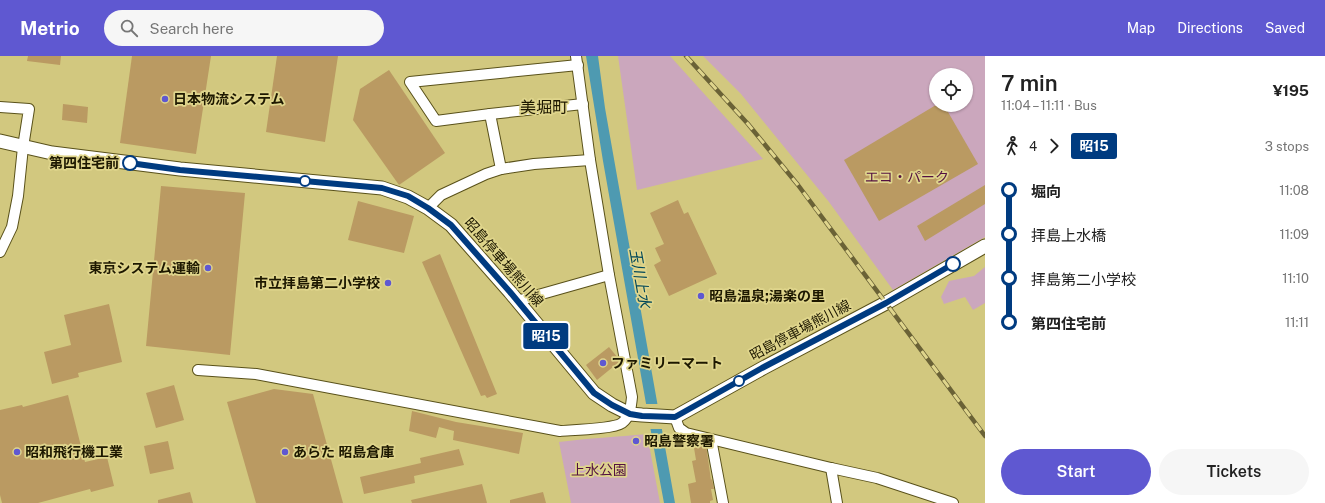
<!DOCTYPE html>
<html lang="en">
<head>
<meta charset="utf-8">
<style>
	:root { --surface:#fff; --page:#f6f6f6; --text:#222; --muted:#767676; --accent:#5f58d1 }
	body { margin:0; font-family:"Public Sans","Noto Sans JP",sans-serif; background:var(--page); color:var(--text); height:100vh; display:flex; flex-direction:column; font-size:15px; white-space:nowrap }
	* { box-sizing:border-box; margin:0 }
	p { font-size:13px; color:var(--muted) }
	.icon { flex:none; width:22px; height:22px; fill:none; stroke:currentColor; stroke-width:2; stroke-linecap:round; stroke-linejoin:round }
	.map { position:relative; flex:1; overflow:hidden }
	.drawer { display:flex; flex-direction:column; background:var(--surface); width:340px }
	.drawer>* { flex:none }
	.badge { padding:0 8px; border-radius:3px; font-size:14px; line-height:26px }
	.fabs { position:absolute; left:929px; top:12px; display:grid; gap:8px }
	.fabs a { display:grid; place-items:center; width:44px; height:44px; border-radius:50%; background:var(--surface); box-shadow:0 1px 3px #0004; font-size:20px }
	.map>.badge { position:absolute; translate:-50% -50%; box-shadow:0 0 0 2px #fff }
	.legs { display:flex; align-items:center; gap:6px; height:44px; padding:0 16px; font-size:13px }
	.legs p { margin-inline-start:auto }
	.headline { display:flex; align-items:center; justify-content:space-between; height:68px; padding:0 16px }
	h1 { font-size:22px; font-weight:600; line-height:30px }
	.button { display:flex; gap:8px; margin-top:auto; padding:8px 16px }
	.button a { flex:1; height:46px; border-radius:24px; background:var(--accent); color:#fff; font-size:16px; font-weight:600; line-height:46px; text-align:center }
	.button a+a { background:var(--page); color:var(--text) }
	ul { padding:0 16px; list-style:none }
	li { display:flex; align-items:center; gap:14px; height:44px; font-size:15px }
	li i { display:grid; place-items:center; width:6px; height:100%; margin:0 5px; background:currentColor }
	li i::after { content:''; width:10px; height:10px; margin:-5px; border:3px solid; border-radius:50%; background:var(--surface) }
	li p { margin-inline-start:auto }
	li:first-child i { background:linear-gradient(#0000 50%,currentColor 0) }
	li:last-child i { background:linear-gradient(currentColor 50%,#0000 0) }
	header { display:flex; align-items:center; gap:24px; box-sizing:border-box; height:56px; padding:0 20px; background:var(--accent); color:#fff }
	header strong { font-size:19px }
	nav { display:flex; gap:22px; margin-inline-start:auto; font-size:14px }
	.search { width:280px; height:36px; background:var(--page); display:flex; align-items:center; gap:10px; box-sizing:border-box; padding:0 14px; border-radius:22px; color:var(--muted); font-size:15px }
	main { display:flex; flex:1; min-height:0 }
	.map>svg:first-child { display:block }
	.green { fill:#cba7bd; fill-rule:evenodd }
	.water { fill:#4e9ab1 }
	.pier { fill:#d2c87f }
	.building { fill:#ba9a62 }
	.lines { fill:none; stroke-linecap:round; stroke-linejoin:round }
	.minor-casing { stroke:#59511a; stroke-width:12 }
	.major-casing { stroke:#59511a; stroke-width:15 }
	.minor { stroke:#fff; stroke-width:10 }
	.major { stroke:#fff; stroke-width:13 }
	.rail-casing { stroke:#6a6236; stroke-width:4.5 }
	.rail { stroke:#dfd58c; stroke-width:3; stroke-dasharray:9; stroke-linecap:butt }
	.line-1-casing { stroke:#fff; stroke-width:9 }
	.line-1 { stroke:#003b80; stroke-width:6 }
	.poi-dot { fill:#5f58d1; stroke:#dfd58c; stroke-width:1.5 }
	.stop-1-dot { fill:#fff; stroke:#003b80; stroke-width:2 }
	.labels { text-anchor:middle; stroke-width:3.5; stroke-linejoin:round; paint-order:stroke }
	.poi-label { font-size:14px; font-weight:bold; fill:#1d1800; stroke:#dfd58c; text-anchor:start }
	.stop-label { font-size:14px; font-weight:bold; fill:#1d1800; stroke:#dfd58c; text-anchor:end }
	.park-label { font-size:14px; fill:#531041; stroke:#dfd58c }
	.street-label { font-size:14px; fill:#1d1800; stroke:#dfd58c }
	.water-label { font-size:15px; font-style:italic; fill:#014759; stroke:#dfd58c }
	.quarter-label { font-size:16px; fill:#1d1800; stroke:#dfd58c }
</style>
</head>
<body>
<header>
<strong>Metrio</strong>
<div class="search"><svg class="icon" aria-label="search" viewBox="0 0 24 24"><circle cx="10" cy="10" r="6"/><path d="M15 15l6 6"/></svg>Search here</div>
<nav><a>Map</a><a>Directions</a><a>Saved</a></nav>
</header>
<main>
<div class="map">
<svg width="985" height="447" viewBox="0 0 985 447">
	<rect width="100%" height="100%" fill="#d2c87f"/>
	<g class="green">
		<path d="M618,0H670L763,103L637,134Z"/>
		<path d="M703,0H985V181L893,234L829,146L741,38ZM936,19H966V49H936Z"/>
		<path d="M985,211V247L973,254L965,241L944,248L941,241L949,225L974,220Z"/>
		<path d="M647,378L660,447H571L559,386C589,382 617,381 647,378Z"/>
	</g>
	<path class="water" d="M586,0H598L605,52L623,154L675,447H664L656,404L603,105Z"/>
	<path class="pier" d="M644,348H659L663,373H648Z"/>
	<g class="building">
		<path d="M28,0H61L60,9L27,5Z"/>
		<path d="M132,0H211L196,98L120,87Z"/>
		<path d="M277,0H338L325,86L266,76Z"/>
		<path d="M389,14L445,97L399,129L353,64L360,33Z"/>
		<path d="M63,48L88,51L87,67L62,64Z"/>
		<path d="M936,49H944L978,108L879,165L844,104Z"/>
		<path d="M985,129V148L925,185L917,170Z"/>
		<path d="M161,130L245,137L230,299L146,290Z"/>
		<path d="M678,144L684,158L688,156L717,218L669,240L654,209L661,205L655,192L664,188L650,157Z"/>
		<path d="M358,145L414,160L404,197L348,184Z"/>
		<path d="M440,198L497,338L487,342L485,339L481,340L422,206Z"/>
		<path d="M109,248L122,306L78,317L79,321L52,328L44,296L71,289L64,259Z"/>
		<path d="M609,291L618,302L619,306L597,324L586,309Z"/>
		<path d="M174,329L184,364L156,372L146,337Z"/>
		<path d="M274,333L313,338L343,447H256L227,346Z"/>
		<path d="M68,339L85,406L107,401L114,430L91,436L90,433L38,447H2L0,439V354L22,349L23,351Z"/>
		<path d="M412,355L456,366L523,377L519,398L453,384L454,375L439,371L436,382L409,375Z"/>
		<path d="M168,385L174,413L150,418L144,390Z"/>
		<path d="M706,389L711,424L712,423L714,433H711L713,444L710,445V447H691L688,428L696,426L692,405L696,404L694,392Z"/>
		<path d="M459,393L464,409L414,420L415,427L364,438L360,421L421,407L420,402Z"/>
		<path d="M482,428L487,447H412L411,444Z"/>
		<path d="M190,436L193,447H158V444Z"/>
		<path d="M543,436L546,447H510V444Z"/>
	</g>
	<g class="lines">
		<g class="minor-casing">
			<g id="minor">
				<path d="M578,9L410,26L436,65L490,58L583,48"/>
				<path d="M0,51L29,53L23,91L18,140L12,171L0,196"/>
				<path d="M490,58L501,113"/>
				<path d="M428,152L441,139L486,118L501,113L534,108L590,104"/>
				<path d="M517,245L609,219"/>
				<path d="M198,314L256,318L560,375C572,374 614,373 622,367C630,361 631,351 632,341L609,219L590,104L576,0"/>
				<path d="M675,361L679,372L686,377L831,412L877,422L953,447"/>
				<path d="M711,383L723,447"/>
				<path d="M831,412L837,447"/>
			</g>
		</g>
		<g class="major-casing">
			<path id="major" d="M0,85L52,97L180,113L382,132L408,141L428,152L451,169L510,236L594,337L612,349L630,358L642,359L675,361L763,312L886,247L985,190"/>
		</g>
		<use href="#minor" class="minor"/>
		<use href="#major" class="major"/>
		<g class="rail-casing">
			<path id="rail" d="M686,0L748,68L798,129L985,380"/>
		</g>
		<use href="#rail" class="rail"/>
	</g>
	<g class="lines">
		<g class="line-1-casing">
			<path id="line-1" d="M130,107L180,114L382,132L408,140L428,152L451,169L510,236L594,337L612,349L630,358L642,360L675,361L762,312L886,247L953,208"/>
		</g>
		<use href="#line-1" class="line-1"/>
	</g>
	<g class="poi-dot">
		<circle cx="165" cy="43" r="4"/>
		<circle cx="208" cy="212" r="4"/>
		<circle cx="388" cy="227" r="4"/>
		<circle cx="701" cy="240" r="4"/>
		<circle cx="603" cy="307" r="4"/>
		<circle cx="636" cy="385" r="4"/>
		<circle cx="17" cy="396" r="4"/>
		<circle cx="285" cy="396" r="4"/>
	</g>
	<g class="stop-1-dot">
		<circle cx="130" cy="107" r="7"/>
		<circle cx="305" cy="125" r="5"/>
		<circle cx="953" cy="208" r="7"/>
		<circle cx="739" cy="325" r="5"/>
	</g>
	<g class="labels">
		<g class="poi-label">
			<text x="173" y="48">日本物流システム</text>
			<text x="200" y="217" text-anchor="end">東京システム運輸</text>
			<text x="380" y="232" text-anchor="end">市立拝島第二小学校</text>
			<text x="709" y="245">昭島温泉;湯楽の里</text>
			<text x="611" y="312">ファミリーマート</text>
			<text x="644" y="390">昭島警察署</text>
			<text x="25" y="401">昭和飛行機工業</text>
			<text x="293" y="401">あらた 昭島倉庫</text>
		</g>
		<g class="stop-label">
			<text x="119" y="112">第四住宅前</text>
		</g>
		<g class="park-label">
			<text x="907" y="126">エコ・パーク</text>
			<text x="599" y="419">上水公園</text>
		</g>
		<g class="street-label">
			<text transform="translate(504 206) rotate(49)" y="5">昭島停車場熊川線</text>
			<text transform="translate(800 274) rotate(-28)" y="5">昭島停車場熊川線</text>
		</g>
		<g class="water-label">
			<text transform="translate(640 222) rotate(80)" y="5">玉川上水</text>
		</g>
		<g class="quarter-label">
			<text x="544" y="57">美堀町</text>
		</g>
	</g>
</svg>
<div class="fabs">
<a><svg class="icon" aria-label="locate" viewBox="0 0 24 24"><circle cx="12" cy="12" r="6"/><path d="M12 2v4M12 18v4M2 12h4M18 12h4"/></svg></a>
</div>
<b class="badge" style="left:546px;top:280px;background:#003b80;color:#fff">昭15</b>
</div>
<section class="drawer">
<div class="headline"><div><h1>7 min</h1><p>11:04 – 11:11 · Bus</p></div><b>¥195</b></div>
<div class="legs"><svg class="icon" aria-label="walk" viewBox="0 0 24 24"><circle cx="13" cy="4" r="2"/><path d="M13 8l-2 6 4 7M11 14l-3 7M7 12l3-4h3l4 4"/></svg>4<svg class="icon" aria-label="forward" viewBox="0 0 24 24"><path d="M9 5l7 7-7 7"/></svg><b class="badge" style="background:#003b80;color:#fff">昭15</b><p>3 stops</p></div>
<ul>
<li><i style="color:#003b80"></i><b>堀向</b><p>11:08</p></li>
<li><i style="color:#003b80"></i><span>拝島上水橋</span><p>11:09</p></li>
<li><i style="color:#003b80"></i><span>拝島第二小学校</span><p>11:10</p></li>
<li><i style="color:#003b80"></i><b>第四住宅前</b><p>11:11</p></li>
</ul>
<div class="button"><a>Start</a><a>Tickets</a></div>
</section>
</main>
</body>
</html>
